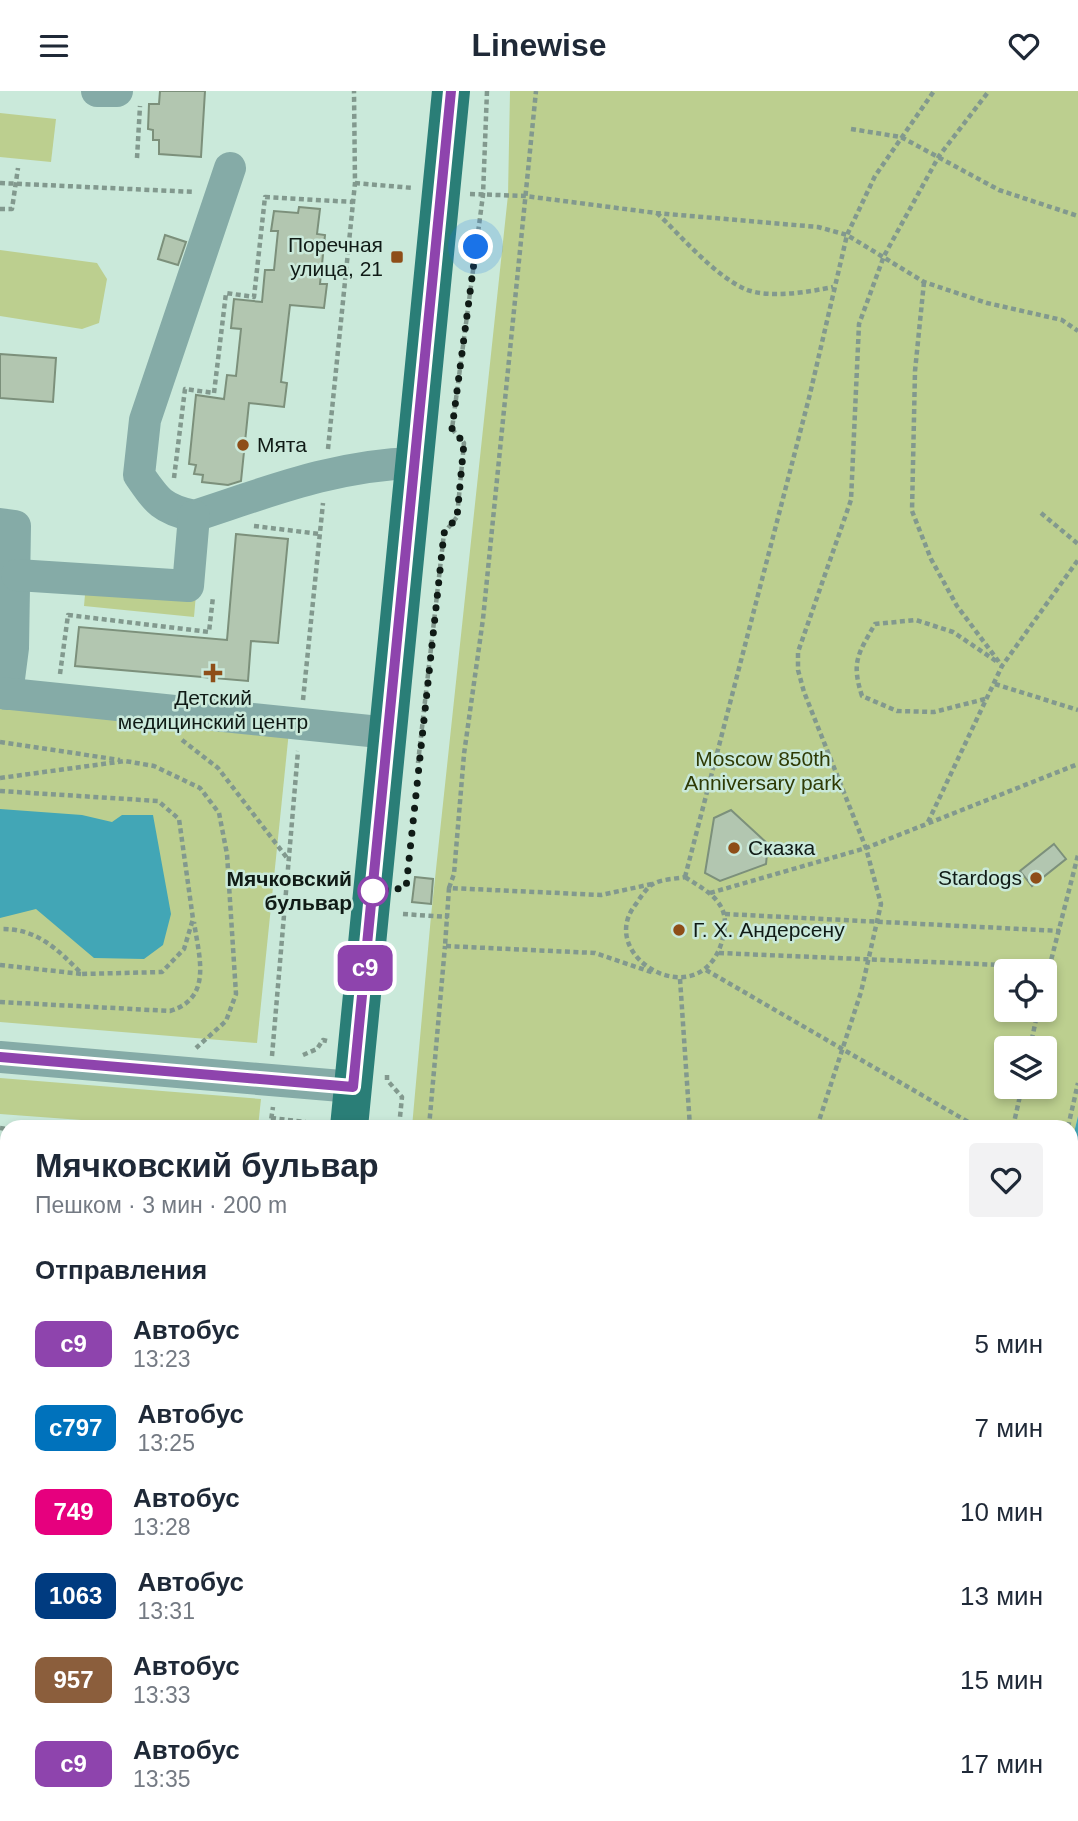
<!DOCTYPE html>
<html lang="ru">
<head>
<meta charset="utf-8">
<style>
	:root { --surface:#fff; --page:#f2f2f3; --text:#1f2937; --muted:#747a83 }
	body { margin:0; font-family:Arial,sans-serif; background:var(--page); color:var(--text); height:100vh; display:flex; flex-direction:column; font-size:26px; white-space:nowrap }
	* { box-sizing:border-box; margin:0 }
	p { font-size:23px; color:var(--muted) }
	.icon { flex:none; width:38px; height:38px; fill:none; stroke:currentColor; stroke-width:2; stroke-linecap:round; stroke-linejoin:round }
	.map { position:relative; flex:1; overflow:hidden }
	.drawer { position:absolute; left:0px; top:1029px; width:1078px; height:702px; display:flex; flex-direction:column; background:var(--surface); border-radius:21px 21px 0 0; box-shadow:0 4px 10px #0003 }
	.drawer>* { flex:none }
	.badge { padding:0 14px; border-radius:10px; font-size:24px; line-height:46px }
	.controls { position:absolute; left:994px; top:868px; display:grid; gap:14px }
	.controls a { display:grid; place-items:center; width:63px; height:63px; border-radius:7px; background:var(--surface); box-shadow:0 4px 10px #0003; font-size:35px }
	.you { position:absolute; width:35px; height:35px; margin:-18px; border:5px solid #fff; border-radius:50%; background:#1a73e8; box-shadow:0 0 0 10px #1a73e833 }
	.map>.badge { position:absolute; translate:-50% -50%; box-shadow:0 0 0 4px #fff }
	h2 { padding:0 35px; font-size:26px; line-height:63px }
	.round { display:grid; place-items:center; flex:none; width:74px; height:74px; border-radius:7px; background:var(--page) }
	.overview { display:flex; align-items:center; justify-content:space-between; height:119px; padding:0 35px }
	h1 { font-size:33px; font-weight:600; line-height:52px }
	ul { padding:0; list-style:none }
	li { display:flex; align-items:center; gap:21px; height:84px; padding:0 35px }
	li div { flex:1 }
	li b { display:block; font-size:26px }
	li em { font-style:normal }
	li .badge { min-width:77px; font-weight:700; text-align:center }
	header { display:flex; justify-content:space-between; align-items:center; height:91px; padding:0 35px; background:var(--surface); font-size:32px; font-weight:600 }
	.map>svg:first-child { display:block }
	.built { fill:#b7decc }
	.green { fill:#bccf8f; fill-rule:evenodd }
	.water { fill:#42a6b6 }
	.building { fill:#b2c6b0; stroke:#7c907b; stroke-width:2 }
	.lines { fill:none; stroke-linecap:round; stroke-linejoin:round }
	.path { stroke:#82998e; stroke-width:4.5; stroke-dasharray:5 3.5; stroke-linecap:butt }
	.minor { stroke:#85aba7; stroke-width:32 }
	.major { stroke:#2a7e77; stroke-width:38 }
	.line-casing { stroke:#fff; stroke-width:16 }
	.line { stroke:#8e44ad; stroke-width:10 }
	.walk { stroke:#101b16; stroke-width:7; stroke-dasharray:0 12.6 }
	.poi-dot { fill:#8e4e18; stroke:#cae9da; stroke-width:2.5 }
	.stop-dot { fill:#fff; stroke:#8e44ad; stroke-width:3.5 }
	.labels { text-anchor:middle; stroke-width:5; stroke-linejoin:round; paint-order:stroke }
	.poi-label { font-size:21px; fill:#101b16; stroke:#cae9da; text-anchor:start }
	.park-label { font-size:21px; fill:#2e3a04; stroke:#cae9da }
	.stop-label { font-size:21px; font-weight:bold; fill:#101b16; stroke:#cae9da; text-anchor:end }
</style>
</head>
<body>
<header><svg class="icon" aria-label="menu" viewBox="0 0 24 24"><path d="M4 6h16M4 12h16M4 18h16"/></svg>Linewise<svg class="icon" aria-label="heart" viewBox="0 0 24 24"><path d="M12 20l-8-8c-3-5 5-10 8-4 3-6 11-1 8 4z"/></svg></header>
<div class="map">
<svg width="1078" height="1730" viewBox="0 0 1078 1730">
	<rect width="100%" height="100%" fill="#cae9da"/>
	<path class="built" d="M74,1724H206V1730H79Z"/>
	<g class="green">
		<path d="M510,0H1078V1025L1071,1054V1036H412L431,825L508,104ZM1006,880H1045V919H1006ZM1006,957H1045V996H1006Z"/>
		<path d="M0,22L56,28L51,71L0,66Z"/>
		<path d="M0,159L97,172L107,188L99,232L82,238L0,225Z"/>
		<path d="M86,492L196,503L194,526L84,515Z"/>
		<path d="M0,617L289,640L257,952L0,931Z"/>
		<path d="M0,987L261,1008L258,1036H176L0,1023Z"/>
		<path d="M353,1724H959L958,1730H353Z"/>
	</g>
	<g class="water">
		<path d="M0,718L82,724L112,731L122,724H153L171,823L163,854L144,868L94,867L36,818L0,827Z"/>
		<path d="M1078,1025V1730H958L959,1724H1071V1054Z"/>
	</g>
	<g class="building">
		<path d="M160,0H205L201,66L159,63V49H153V39L148,38L149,13H159Z"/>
		<path d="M299,116L320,118L317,143L325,144L320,193H327L324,217L290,214L281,291L287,292L284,316L249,312L241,390L228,394L202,391L203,384L194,383L196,374L189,373L196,304L224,308L227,284L236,285L241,238L231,237L234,208L262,211L265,179H274L278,140H271L274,120L298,122Z"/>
		<path d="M165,144L186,151L178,174L158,168Z"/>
		<path d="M0,263L56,267L53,311L0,307Z"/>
		<path d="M236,443L288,448L278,552L251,550L248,590L75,575L79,536L227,549Z"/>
		<path d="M731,719L768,753L766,773L720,790L705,782L714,727Z"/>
		<path d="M1054,753L1066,768L1032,795L1020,780Z"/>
		<path d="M415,786L433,788L431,813L412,811Z"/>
	</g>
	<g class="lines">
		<g class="path">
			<path d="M851,38L901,46L999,99L1078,125"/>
			<path d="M137,67L140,15"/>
			<path d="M0,92L195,101"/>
			<path d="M355,92L413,97"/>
			<path d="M470,103L525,105L656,122L818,136L847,144L924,191L987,212L1062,229L1078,240"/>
			<path d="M0,118H12L18,77"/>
			<path d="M657,122C681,145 714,184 745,198C769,208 808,201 833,196"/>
			<path d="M924,191L915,280L912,420L931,468L957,515L1002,575"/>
			<path d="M328,358L355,92L354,0"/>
			<path d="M174,387L185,298L214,302L226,202L254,206L265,106L353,111"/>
			<path d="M1041,422L1078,453"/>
			<path d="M254,435L320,443"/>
			<path d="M60,583L68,524L209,541L213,506"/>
			<path d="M995,593L1078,619"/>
			<path d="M985,608L934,621L897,620L862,605C851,571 858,563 875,533L916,529L953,541L999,572"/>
			<path d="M303,609L323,412"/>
			<path d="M182,649L218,677L287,767"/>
			<path d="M0,651L120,669"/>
			<path d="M418,672L444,442L457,426L464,352L452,338L483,104L487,0"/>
			<path d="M0,687L125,670L154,675L200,697L219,722L227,763L236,903L226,930L196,957"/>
			<path d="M0,700L158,710L179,728L193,828L184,858L162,881L82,883C57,858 37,837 0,838"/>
			<path d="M928,731L1002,575L1078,469"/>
			<path d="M685,786L810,303L847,144L875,85L934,0"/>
			<path d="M685,786C708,801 730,811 724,842C707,931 592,867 636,813C640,807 647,796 653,793C661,788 676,788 685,786Z"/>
			<path d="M652,793L601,804L449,797L445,855L595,862L654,882"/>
			<path d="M449,797L454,783L464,663L483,528L536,0"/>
			<path d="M710,802L866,757L1078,673"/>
			<path d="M403,823L448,826"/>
			<path d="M725,823L1060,840"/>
			<path d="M719,862L1049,876"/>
			<path d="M0,874L82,883"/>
			<path d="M706,879L977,1036"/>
			<path d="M680,888L690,1036"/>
			<path d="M1045,893L1078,764"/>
			<path d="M0,911L170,920C213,907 199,866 194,831"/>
			<path d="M1030,957L1038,919"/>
			<path d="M303,964L317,958L323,949L327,950"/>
			<path d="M272,965L298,660"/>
			<path d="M387,984V989L402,1006L399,1036"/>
			<path d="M271,1027L313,1032V1036"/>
			<path d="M377,1034L399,1036"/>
			<path d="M270,1036L273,1016"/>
			<path d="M429,1036L445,855"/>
			<path d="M817,1036L861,901L881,813L866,757L804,601L798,579V561L851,409L859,233L884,165L939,65L989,0"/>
			<path d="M1013,1036L1022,996"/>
			<path d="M1068,1036L1078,992"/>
			<path d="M0,1037L7,1038"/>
			<path d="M0,1202L7,1181"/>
			<path d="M0,1559L7,1553"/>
			<path d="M0,1572L7,1582"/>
			<path d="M487,1724L539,1730"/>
			<path d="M684,1724L692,1730"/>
			<path d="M717,1724L720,1730"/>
			<path d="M729,1724L730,1730"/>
			<path d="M211,1730L212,1724"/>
			<path d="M372,1730L373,1724"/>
			<path d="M617,1730L618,1724"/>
			<path d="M745,1730L749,1724"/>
			<path d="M832,1730L847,1725L896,1730"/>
			<path d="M948,1730L949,1724"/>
		</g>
		<g class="minor">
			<path d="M97,0H117"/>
			<path d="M230,77L145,329L139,384C157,410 162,418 194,425C268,401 335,374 415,372"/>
			<path d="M0,433L15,435L13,557L7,603"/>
			<path d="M17,484L188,495L194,425"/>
			<path d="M0,602L389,642"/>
			<path d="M0,966L353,996"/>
			<path d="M0,1154L7,1155"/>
			<path d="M0,1525L7,1519"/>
			<path d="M0,1688H7"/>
			<path d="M62,1724L67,1730"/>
		</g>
		<g class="major">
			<path d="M349,1036L451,0"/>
			<path d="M287,1730V1724"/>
		</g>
	</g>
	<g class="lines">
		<g class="line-casing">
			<path id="line" d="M0,966L353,996L451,0"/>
		</g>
		<use href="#line" class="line"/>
		<path class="walk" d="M373,800L406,797L444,442L457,426L464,352L452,338L476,156"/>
	</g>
	<g class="poi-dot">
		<rect x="390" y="159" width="14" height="14" rx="3.5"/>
		<circle cx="243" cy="354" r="7"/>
		<path d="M209.5 571.5h7v7h7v7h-7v7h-7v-7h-7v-7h7z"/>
		<circle cx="734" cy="757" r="7"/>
		<circle cx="1036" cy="787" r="7"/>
		<circle cx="679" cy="839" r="7"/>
	</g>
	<circle class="stop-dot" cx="373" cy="800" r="14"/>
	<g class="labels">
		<g class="poi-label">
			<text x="383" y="161" text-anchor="end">Поречная<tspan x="383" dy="24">улица, 21</tspan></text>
			<text x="257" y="361">Мята</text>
			<text x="213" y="614" text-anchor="middle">Детский<tspan x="213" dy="24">медицинский центр</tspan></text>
			<text x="748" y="764">Сказка</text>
			<text x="1022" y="794" text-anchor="end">Stardogs</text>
			<text x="693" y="846">Г. Х. Андерсену</text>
		</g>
		<g class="park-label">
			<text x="763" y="675">Moscow 850th<tspan x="763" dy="24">Anniversary park</tspan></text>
		</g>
		<g class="stop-label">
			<text x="352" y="795">Мячковский<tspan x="352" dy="24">бульвар</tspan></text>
		</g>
	</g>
</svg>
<div class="controls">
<a><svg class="icon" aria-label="locate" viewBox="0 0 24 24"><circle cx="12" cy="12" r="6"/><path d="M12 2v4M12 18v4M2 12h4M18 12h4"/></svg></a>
<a><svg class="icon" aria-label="layers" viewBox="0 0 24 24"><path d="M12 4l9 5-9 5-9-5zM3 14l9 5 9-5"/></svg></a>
</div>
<div class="you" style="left:476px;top:156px"></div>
<b class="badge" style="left:365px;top:877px;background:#8e44ad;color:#fff">с9</b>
<section class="drawer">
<div class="overview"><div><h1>Мячковский бульвар</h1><p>Пешком · 3 мин · 200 m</p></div><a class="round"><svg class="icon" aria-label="heart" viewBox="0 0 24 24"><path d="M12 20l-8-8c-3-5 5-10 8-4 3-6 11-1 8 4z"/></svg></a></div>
<h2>Отправления</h2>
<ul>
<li><span class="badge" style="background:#8e44ad;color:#fff">с9</span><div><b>Автобус</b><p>13:23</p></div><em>5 мин</em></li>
<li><span class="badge" style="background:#0072bc;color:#fff">с797</span><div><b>Автобус</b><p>13:25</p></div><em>7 мин</em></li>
<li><span class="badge" style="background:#e6007e;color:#fff">749</span><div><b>Автобус</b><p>13:28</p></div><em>10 мин</em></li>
<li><span class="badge" style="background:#003b80;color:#fff">1063</span><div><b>Автобус</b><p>13:31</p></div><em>13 мин</em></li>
<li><span class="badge" style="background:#8b5e3c;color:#fff">957</span><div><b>Автобус</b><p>13:33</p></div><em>15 мин</em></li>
<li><span class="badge" style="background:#8e44ad;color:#fff">с9</span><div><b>Автобус</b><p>13:35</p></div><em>17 мин</em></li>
</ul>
</section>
</div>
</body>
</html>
